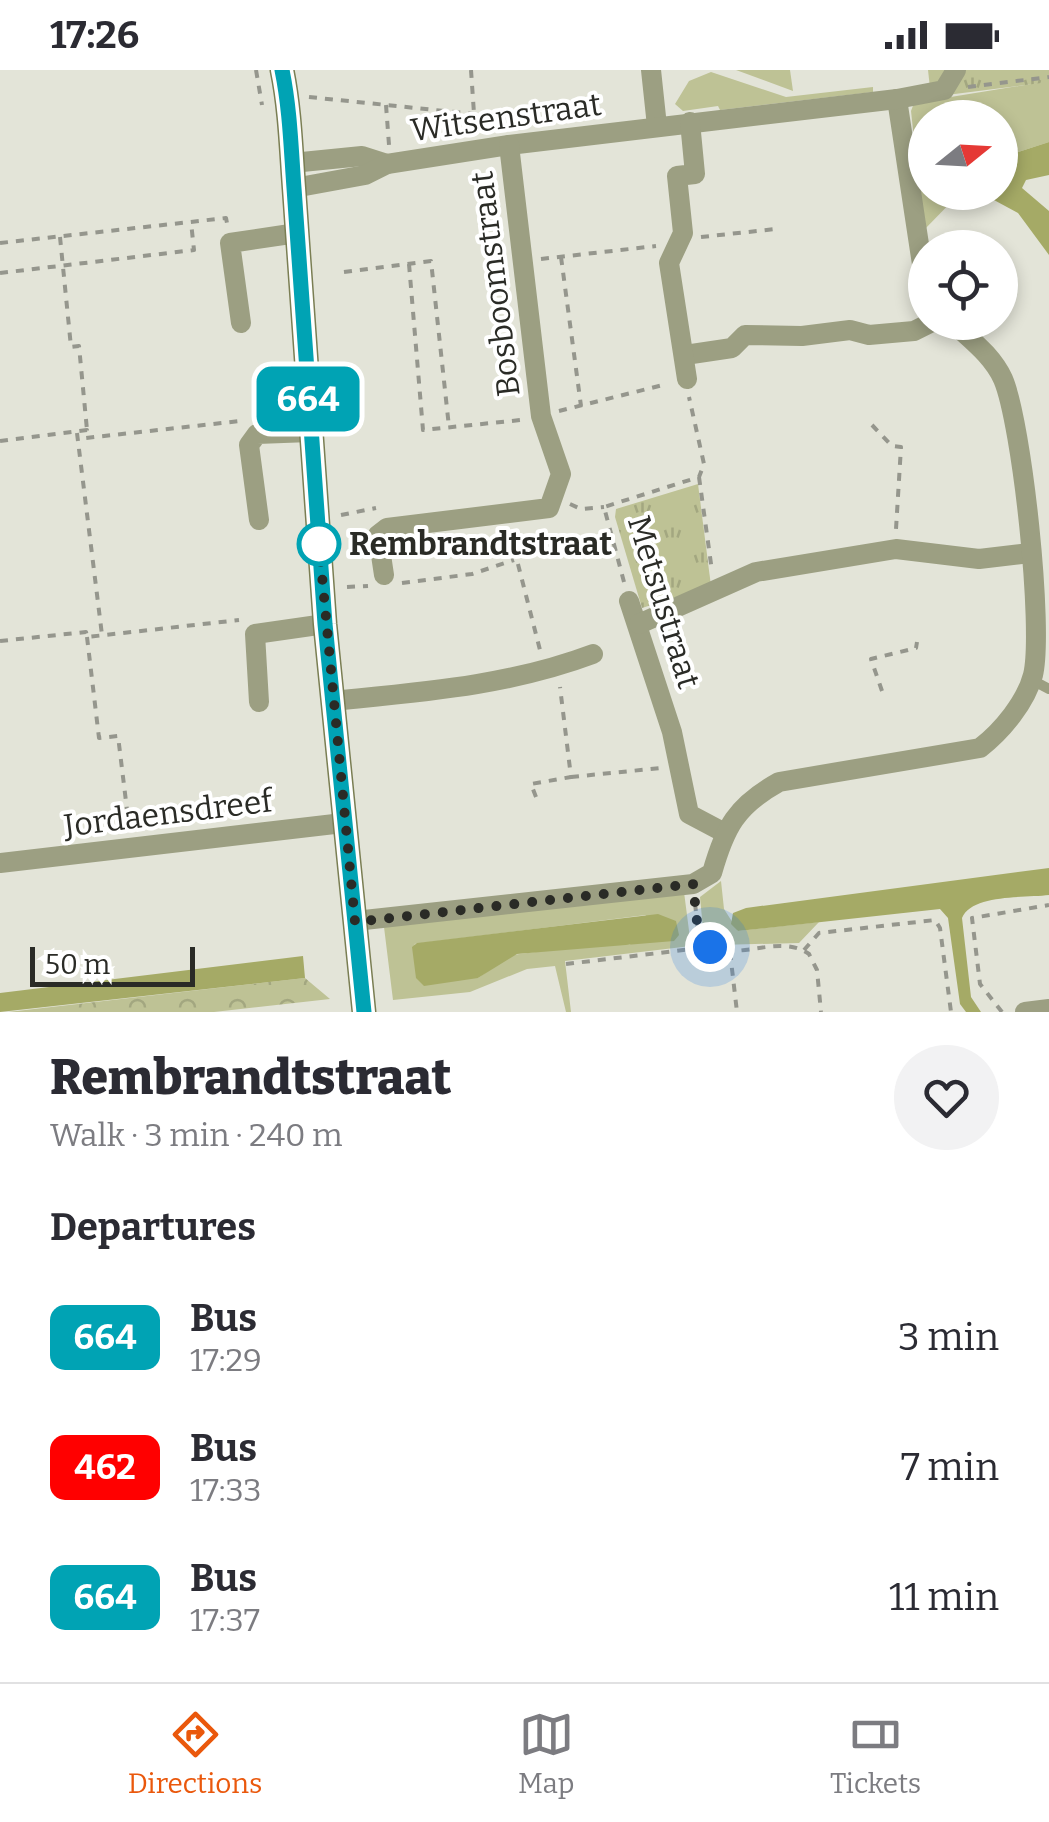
<!DOCTYPE html>
<html lang="en">
<head>
<meta charset="utf-8">
<style>
	:root { --surface:#fff; --page:#f2f2f3; --text:#2b2b33; --muted:#7c7c81; --line:#e1e1e2; --accent:#ea580c }
	body { margin:0; font-family:Bitter,serif; background:var(--page); color:var(--text); height:100vh; display:flex; flex-direction:column; font-size:38px; white-space:nowrap }
	* { box-sizing:border-box; margin:0 }
	p { font-size:32px; color:var(--muted) }
	.icon { flex:none; width:55px; height:55px; fill:none; stroke:currentColor; stroke-width:2; stroke-linecap:round; stroke-linejoin:round }
	.map { position:relative; height:942px; overflow:hidden }
	.drawer { display:flex; flex-direction:column; background:var(--surface); flex:1 }
	.drawer>* { flex:none }
	.badge { padding:0 20px; border-radius:15px; font-size:35px; line-height:65px }
	.needle { width:65px; rotate:72deg }
	.fabs { position:absolute; left:908px; top:30px; display:grid; gap:20px }
	.fabs a { display:grid; place-items:center; width:110px; height:110px; border-radius:50%; background:var(--surface); box-shadow:0 5px 15px #0003; font-size:50px }
	.scale { position:absolute; left:30px; bottom:25px; width:165px; box-sizing:border-box; padding-left:10px; border:5px solid #2a2b26; border-top:0; font-size:28px; line-height:35px; white-space:nowrap; color:#2a2b26; -webkit-text-stroke:8px #fff; paint-order:stroke }
	.you { position:absolute; width:50px; height:50px; margin:-25px; border:8px solid #fff; border-radius:50%; background:#1a73e8; box-shadow:0 0 0 15px #1a73e833 }
	.map>.badge { position:absolute; translate:-50% -50%; box-shadow:0 0 0 5px #fff }
	h2 { padding:0 50px; font-size:38px; line-height:90px }
	.round { display:grid; place-items:center; flex:none; width:105px; height:105px; border-radius:52px; background:var(--page) }
	.overview { display:flex; align-items:center; justify-content:space-between; height:170px; padding:0 50px }
	h1 { font-size:48px; font-weight:800; line-height:75px }
	ul { padding:0; list-style:none }
	li { display:flex; align-items:center; gap:30px; height:130px; padding:0 50px }
	li div { flex:1 }
	li b { display:block; font-size:38px }
	li em { font-style:normal }
	li .badge { min-width:110px; font-weight:700; text-align:center }
	.status { display:flex; justify-content:space-between; align-items:center; height:70px; padding:0 50px; background:var(--surface); direction:ltr }
	.status svg { height:28px; fill:currentColor }
	.tabs { display:flex; justify-content:space-around; align-items:center; height:140px; border-top:2px solid var(--line); background:var(--surface); font-size:28px; color:var(--muted) }
	.tabs a { display:grid; justify-items:center; gap:5px }
	.tabs .active { color:var(--accent) }
	.map>svg:first-child { display:block }
	.grass { fill:#bec295; fill-rule:evenodd }
	.forest { fill:url(#forest-crowns) }
	.park { fill:url(#park-tufts) }
	.water { fill:#a5aa66 }
	.lines { fill:none; stroke-linecap:round; stroke-linejoin:round }
	.path { stroke:#95968d; stroke-width:4; stroke-dasharray:8 8; stroke-linecap:butt }
	.lane { stroke:#9c9f82; stroke-width:10 }
	.street { stroke:#9c9f82; stroke-width:20 }
	.secondary { stroke:#7a7e53; stroke-width:25 }
	.line-casing { stroke:#fff; stroke-width:22 }
	.line { stroke:#00a3b4; stroke-width:15 }
	.walk { stroke:#2a2b26; stroke-width:10; stroke-dasharray:0 18 }
	.stop-dot { fill:#fff; stroke:#00a3b4; stroke-width:5 }
	.labels { text-anchor:middle; stroke-width:8; stroke-linejoin:round; paint-order:stroke }
	.street-label { font-size:32px; fill:#2a2b26; stroke:#fff }
	.stop-label { font-size:32px; font-weight:bold; fill:#2a2b26; stroke:#fff; text-anchor:start }
</style>
</head>
<body>
<div class="status"><b>17:26</b><svg viewBox="0 0 49 12"><path d="M0 12V9h3v3zM5 12V6h3v6zM10 12V3h3v9zM15 12V0h3v12zM26 1h20v11H26zM47 4h2v5h-2z"/></svg></div>
<div class="map">
<svg width="1049" height="942" viewBox="0 0 1049 942">
	<defs>
		<pattern id="forest-crowns" width="20" height="18" patternUnits="userSpaceOnUse" patternTransform="scale(2.5)"><rect width="20" height="18" fill="#bec295"/><path d="M2 6a3 3 0 1 1 6 0M12 15a3 3 0 1 1 6 0" fill="none" stroke="#a3a780"/></pattern>
		<pattern id="park-tufts" width="24" height="20" patternUnits="userSpaceOnUse" patternTransform="scale(2.5)"><rect width="24" height="20" fill="#bec295"/><path d="M3 7l-1-3M5 7V3M7 7l1-3M15 17l-1-3M17 17v-4M19 17l1-3" fill="none" stroke="#a3a780"/></pattern>
	</defs>
	<rect width="100%" height="100%" fill="#e3e4d8"/>
	<g class="grass">
		<path d="M736,0H790L793,21Z"/>
		<path d="M711,2L786,27L873,17V22L720,40L718,36L683,41L675,34L689,11Z"/>
		<path d="M1049,11V72L1000,88V48H925V122L960,123L924,160L911,41L914,33Z"/>
		<path d="M721,811L724,839L738,861L819,852L799,873L718,875L703,859L700,827Z"/>
		<path d="M684,822L691,876L565,891L571,942H566L555,896L527,899L470,922L393,930L384,857ZM646,845L630,875L615,872L512,885L478,908L414,874Z"/>
	</g>
	<path class="forest" d="M305,908L330,929L214,942H8Z"/>
	<g class="park">
		<path d="M928,0H1049V12L931,27Z"/>
		<path d="M698,414L711,516L642,538L615,447L616,439Z"/>
	</g>
	<g class="water">
		<path d="M1049,72V105L1026,110L1022,118L1049,141V185L1018,143L981,123L1000,122V88Z"/>
		<path d="M1049,798V825C1025,828 972,824 962,848L971,927L981,942H966L960,934L948,848L940,839L738,861L731,854L733,843L746,838Z"/>
		<path d="M658,844L676,851L679,865L674,871L517,884L478,908L424,916L416,908L412,877L417,873Z"/>
		<path d="M303,886L305,908L0,942V923Z"/>
	</g>
	<g class="lines">
		<g class="path">
			<path d="M256,0L262,35"/>
			<path d="M471,0L475,58"/>
			<path d="M968,17L1049,7"/>
			<path d="M309,27L474,44"/>
			<path d="M386,35L389,75"/>
			<path d="M60,167L71,277L79,276L87,360"/>
			<path d="M701,167L776,159"/>
			<path d="M0,173L226,148L227,153"/>
			<path d="M561,187L581,336"/>
			<path d="M541,189L656,176"/>
			<path d="M409,194L423,360L521,350"/>
			<path d="M344,202L431,191L449,357"/>
			<path d="M0,203L194,180L191,152"/>
			<path d="M559,341L667,314"/>
			<path d="M872,355L892,376L901,377L896,459"/>
			<path d="M77,363L102,565"/>
			<path d="M0,371L87,360L86,368L240,351"/>
			<path d="M699,407L712,501"/>
			<path d="M570,434L581,439L604,437"/>
			<path d="M341,445L376,438"/>
			<path d="M510,463L540,580"/>
			<path d="M624,512L604,437L699,407L704,394L689,327"/>
			<path d="M402,513L472,504L514,490"/>
			<path d="M347,517L368,516"/>
			<path d="M87,567L99,668L118,666L129,756"/>
			<path d="M0,571L86,562L87,567L239,550"/>
			<path d="M882,621L871,589L916,578L917,572"/>
			<path d="M571,707L661,698"/>
			<path d="M536,727L531,714L571,707L560,617"/>
			<path d="M695,833L698,861L712,878C744,889 780,864 809,884L817,900L821,942"/>
			<path d="M804,880L819,863L935,850L940,858L951,942"/>
			<path d="M730,882L737,942"/>
			<path d="M566,894L709,877"/>
			<path d="M1002,942L980,914L972,848L1049,835"/>
		</g>
		<path class="lane" d="M1032,610L1049,619"/>
		<g class="street">
			<path d="M651,0L657,56"/>
			<path d="M897,29L925,214"/>
			<path d="M292,93L362,86L387,94"/>
			<path d="M294,118L365,105L387,94L509,75L897,29L944,20L956,0"/>
			<path d="M241,253L230,173L297,163"/>
			<path d="M685,285L732,278L745,265L802,266L850,260L869,265L914,261L932,252"/>
			<path d="M687,309L669,193L683,163L677,106L695,104L690,52"/>
			<path d="M259,450L249,375L257,364L310,362"/>
			<path d="M384,505L378,465L387,458L549,438L561,404L541,346L509,75"/>
			<path d="M629,531L672,662L689,744L723,762"/>
			<path d="M639,554L756,502L896,479L979,489L1030,483"/>
			<path d="M332,631C421,622 508,616 593,584"/>
			<path d="M259,632L255,564L325,554"/>
			<path d="M0,793L343,753"/>
			<path d="M355,851L693,814L712,803C725,757 736,736 779,712L980,678C1002,661 1026,632 1033,605C1044,559 1022,353 1003,309C992,285 971,270 952,252"/>
			<path d="M1025,942L1049,939"/>
		</g>
		<path class="secondary" d="M282,0C290,39 291,78 294,118L325,554L364,942"/>
	</g>
	<g class="lines">
		<g class="line-casing">
			<path id="line" d="M282,0C290,39 291,78 294,118L325,554L364,942"/>
		</g>
		<use href="#line" class="line"/>
		<path class="walk" d="M319,474L355,852L693,814L698,861L710,877"/>
	</g>
	<circle class="stop-dot" cx="319" cy="474" r="20"/>
	<g class="labels">
		<g class="street-label">
			<text transform="translate(506 47) rotate(-8)" y="11">Witsenstraat</text>
			<text transform="translate(495 214) rotate(-97)" y="11">Bosboomstraat</text>
			<text transform="translate(664 532) rotate(73)" y="11">Metsustraat</text>
			<text transform="translate(168 743) rotate(-7)" y="11">Jordaensdreef</text>
		</g>
		<g class="stop-label">
			<text x="349" y="485">Rembrandtstraat</text>
		</g>
	</g>
</svg>
<div class="fabs">
<a><svg class="needle" viewBox="-14 -14 28 28"><path d="M0-13l5 13h-10z" fill="#e53935"/><path d="M0 13l5-13h-10z" fill="#7c7c81"/></svg></a>
<a><svg class="icon" aria-label="locate" viewBox="0 0 24 24"><circle cx="12" cy="12" r="6"/><path d="M12 2v4M12 18v4M2 12h4M18 12h4"/></svg></a>
</div>
<div class="scale">50 m</div>
<div class="you" style="left:710px;top:877px"></div>
<b class="badge" style="left:308px;top:329px;background:#00a3b4;color:#fff">664</b>
</div>
<section class="drawer">
<div class="overview"><div><h1>Rembrandtstraat</h1><p>Walk · 3 min · 240 m</p></div><a class="round"><svg class="icon" aria-label="heart" viewBox="0 0 24 24"><path d="M12 20l-8-8c-3-5 5-10 8-4 3-6 11-1 8 4z"/></svg></a></div>
<h2>Departures</h2>
<ul>
<li><span class="badge" style="background:#00a3b4;color:#fff">664</span><div><b>Bus</b><p>17:29</p></div><em>3 min</em></li>
<li><span class="badge" style="background:#f00;color:#fff">462</span><div><b>Bus</b><p>17:33</p></div><em>7 min</em></li>
<li><span class="badge" style="background:#00a3b4;color:#fff">664</span><div><b>Bus</b><p>17:37</p></div><em>11 min</em></li>
</ul>
</section>
<nav class="tabs">
<a class="active"><svg class="icon" aria-label="directions" viewBox="0 0 24 24"><path d="M12 3l9 9-9 9-9-9zM9 14v-3h6M13 9l2 2-2 2"/></svg>Directions</a>
<a><svg class="icon" aria-label="map" viewBox="0 0 24 24"><path d="M3 6l6-2 6 2 6-2v14l-6 2-6-2-6 2zM9 4v14M15 6v14"/></svg>Map</a>
<a><svg class="icon" aria-label="tickets" viewBox="0 0 24 24"><path d="M3 7h18v10H3zM15 7v10"/></svg>Tickets</a>
</nav>
</body>
</html>
